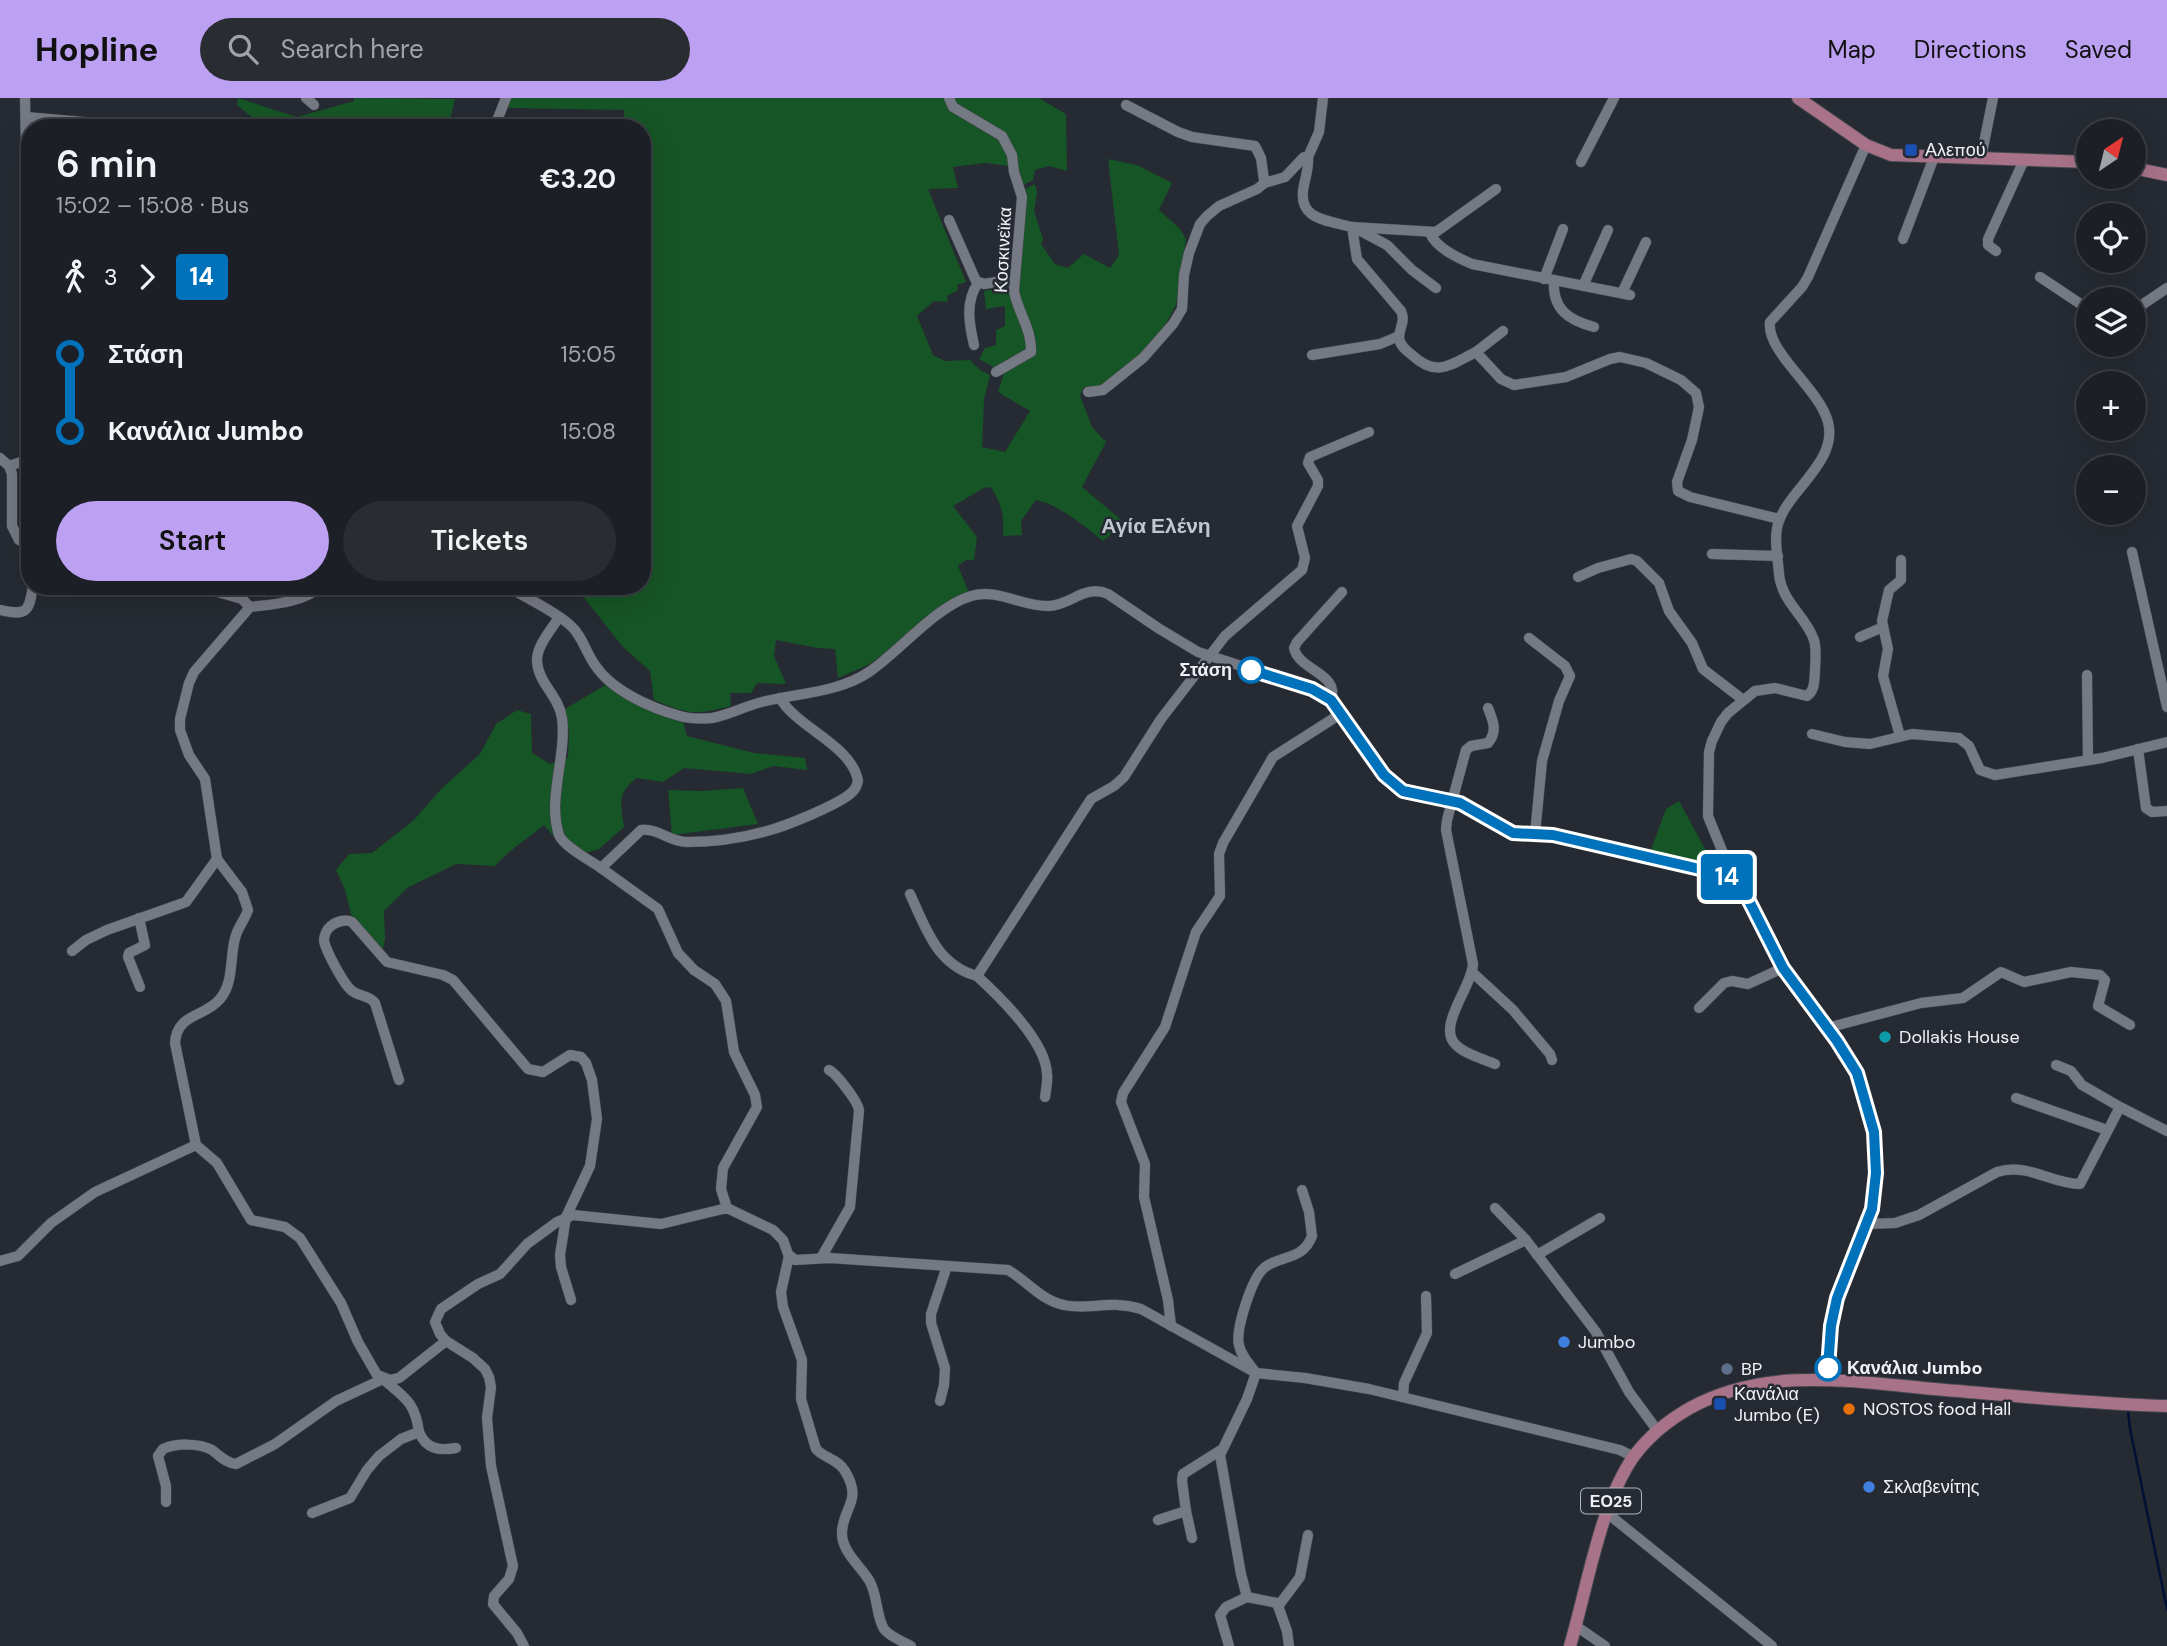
<!DOCTYPE html>
<html lang="en">
<head>
<meta charset="utf-8">
<style>
	:root { --surface:#1c2026; --page:#292d32; --text:#f1f3f6; --muted:#a0a3a7; --line:#3a3e43; --accent:#bca0f2 }
	body { margin:0; font-family:"DM Sans",sans-serif; background:var(--page); color:var(--text); height:100vh; display:flex; flex-direction:column; font-size:26px; white-space:nowrap }
	* { box-sizing:border-box; margin:0 }
	p { font-size:23px; color:var(--muted) }
	.icon { flex:none; width:38px; height:38px; fill:none; stroke:currentColor; stroke-width:2; stroke-linecap:round; stroke-linejoin:round }
	.map { position:relative; flex:1; overflow:hidden }
	.side { position:absolute; left:21px; top:21px; width:630px; height:476px; display:flex; flex-direction:column; background:var(--surface); border-radius:28px; box-shadow:0 7px 28px #0002,0 0 0 2px var(--line) }
	.side>* { flex:none }
	.badge { padding:0 14px; border-radius:5px; font-size:24px; line-height:46px }
	.needle { width:46px; rotate:35deg }
	.fabs { position:absolute; left:2076px; top:21px; display:grid; gap:14px }
	.fabs a { display:grid; place-items:center; width:70px; height:70px; border-radius:50%; background:var(--surface); box-shadow:0 7px 28px #0002,0 0 0 2px var(--line); font-size:35px }
	.map>.badge { position:absolute; translate:-50% -50%; box-shadow:0 0 0 4px #fff }
	.legs { display:flex; align-items:center; gap:10px; height:77px; padding:0 35px; font-size:23px }
	.legs p { margin-inline-start:auto }
	.overview { display:flex; align-items:center; justify-content:space-between; height:119px; padding:0 35px }
	h1 { font-size:38px; font-weight:600; line-height:52px }
	.primary-button { display:flex; gap:14px; margin-top:auto; padding:14px 35px }
	.primary-button a { flex:1; height:80px; border-radius:42px; background:var(--accent); color:#111; font-size:28px; font-weight:600; line-height:80px; text-align:center }
	.primary-button a+a { background:var(--page); color:var(--text) }
	ul { padding:0 35px; list-style:none }
	li { display:flex; align-items:center; gap:24px; height:77px; font-size:26px }
	li i { display:grid; place-items:center; width:10px; height:100%; margin:0 9px; background:currentColor }
	li i::after { content:''; width:18px; height:18px; margin:-9px; border:5px solid; border-radius:50%; background:var(--surface) }
	li p { margin-inline-start:auto }
	li:first-child i { background:linear-gradient(#0000 50%,currentColor 0) }
	li:last-child i { background:linear-gradient(currentColor 50%,#0000 0) }
	header { display:flex; align-items:center; gap:42px; box-sizing:border-box; height:98px; padding:0 35px; background:var(--accent); color:#111 }
	header strong { font-size:33px }
	nav { display:flex; gap:38px; margin-inline-start:auto; font-size:24px }
	.search { width:490px; height:63px; background:var(--page); display:flex; align-items:center; gap:18px; box-sizing:border-box; padding:0 24px; border-radius:38px; color:var(--muted); font-size:26px }
	.map>svg:first-child { display:block }
	.green { fill:#165525 }
	.lines { fill:none; stroke-linecap:round; stroke-linejoin:round }
	.stream { stroke:#001135; stroke-width:2.5 }
	.minor-casing { stroke:#45484f; stroke-width:11 }
	.major-casing { stroke:#45484f; stroke-width:14 }
	.minor { stroke:#757983; stroke-width:10 }
	.major { stroke:#a87388; stroke-width:12 }
	.line-1-casing { stroke:#fff; stroke-width:16 }
	.line-1 { stroke:#0072bc; stroke-width:10 }
	.transit-dot { fill:#1a4fb4; stroke:#262a32; stroke-width:2.5 }
	.stop-1-dot { fill:#fff; stroke:#0072bc; stroke-width:3.5 }
	.culture-dot { fill:#0f9aa8; stroke:#262a32; stroke-width:2.5 }
	.shop-dot { fill:#3f7fe0; stroke:#262a32; stroke-width:2.5 }
	.service-dot { fill:#5c6f8a; stroke:#262a32; stroke-width:2.5 }
	.food-dot { fill:#e8710a; stroke:#262a32; stroke-width:2.5 }
	.labels { text-anchor:middle; stroke-width:5; stroke-linejoin:round; paint-order:stroke }
	.shield { fill:#262a32; stroke:#b3b6bd; stroke-width:2 }
	.shield-label { font-size:16px; font-weight:bold; fill:#f0f2f8 }
	.poi-label { font-size:18px; fill:#f0f2f8; stroke:#262a32; text-anchor:start }
	.street-label { font-size:18px; fill:#f0f2f8; stroke:#262a32 }
	.stop-label { font-size:18px; font-weight:bold; fill:#f0f2f8; stroke:#262a32; text-anchor:end }
	.quarter-label { font-size:21px; font-weight:bold; fill:#c1c6d1; stroke:#262a32 }
</style>
</head>
<body>
<header>
<strong>Hopline</strong>
<div class="search"><svg class="icon" aria-label="search" viewBox="0 0 24 24"><circle cx="10" cy="10" r="6"/><path d="M15 15l6 6"/></svg>Search here</div>
<nav><a>Map</a><a>Directions</a><a>Saved</a></nav>
</header>
<div class="map">
<svg width="2167" height="1548" viewBox="0 0 2167 1548">
	<rect width="100%" height="100%" fill="#262a32"/>
	<g class="green">
		<path d="M238,0L297,19L354,3V0L455,1L450,22L433,20V30H261L259,25L237,7Z"/>
		<path d="M510,0H1039L1066,16L1067,73L1049,68L1035,72L1033,82L1023,87L1018,69L985,65L953,69L958,90L928,91L966,184L957,187L958,192L947,198L948,204L934,203L917,218L933,257L945,263L970,262L980,272L990,277L984,302L982,349L1005,354L1030,313L998,294L1004,275L979,261L985,250L996,247V232L1005,228V208L986,211L984,193L1017,187L1025,91L1035,86L1037,94L1034,113L1043,141L1041,146L1055,166L1068,170L1084,156L1110,170L1119,157L1108,61L1137,67L1172,85L1159,112L1180,131L1186,141L1176,207L1157,242L1095,292L1084,289L1080,297L1092,329L1106,344L1082,389L1125,425L1103,443C1083,427 1061,408 1036,402L1021,423L1022,437L1003,438C1004,417 1002,407 991,389L984,390L953,408L977,439L974,462H966L958,468L969,495L868,567L838,580L835,551L818,550L776,542L774,558L786,586L757,585L751,595H730L731,608C694,617 690,617 654,602L650,573L623,549L581,496L599,488H642V30H624V12L506,10Z"/>
		<path d="M607,586L683,623L687,638L754,655L805,660L807,672L773,668L751,676L684,670L663,684L637,680C616,695 621,706 624,729L599,751L585,755L556,741L544,727C527,741 509,752 495,768L456,766L407,790L384,813L385,841L382,855L351,816L345,792L336,772L349,756L372,755L414,722L441,691L480,656L496,626L517,612L531,616L532,655L550,666L568,660L569,634L565,611Z"/>
		<path d="M743,690L758,726L672,737L668,692L701,693Z"/>
		<path d="M1679,703L1716,771L1649,757L1666,711Z"/>
	</g>
	<g class="lines">
		<path class="stream" d="M2128,1312L2130,1331L2167,1511"/>
		<g class="minor-casing">
			<g id="minor">
				<path d="M25,0L26,54L30,87"/>
				<path d="M306,0L314,7"/>
				<path d="M949,0L953,9L1002,38L1012,57L1014,74L1022,99L1014,193C1018,215 1032,231 1031,254L996,274"/>
				<path d="M1126,7L1178,34L1192,39L1255,48L1261,60L1264,82L1268,84L1285,79L1304,59H1308C1309,68 1306,78 1304,87C1296,122 1327,122 1352,129L1357,161L1401,213C1406,224 1399,229 1399,240C1400,248 1407,253 1412,257C1437,280 1450,267 1476,254L1501,281L1514,287L1566,279L1610,261L1620,259L1646,265L1681,282L1696,295L1699,309L1692,342L1677,384L1678,393L1690,399L1779,421"/>
				<path d="M26,19L118,27L125,30"/>
				<path d="M494,30L506,0"/>
				<path d="M1308,59L1319,34L1323,0"/>
				<path d="M1981,60L1993,0"/>
				<path d="M1581,64L1614,0"/>
				<path d="M949,122L976,183L984,186L1015,181"/>
				<path d="M1352,129L1436,134L1496,91"/>
				<path d="M1353,129L1387,147L1412,172L1436,190"/>
				<path d="M1430,135C1436,150 1458,160 1472,166L1630,197"/>
				<path d="M1903,141L1934,59"/>
				<path d="M1996,153L1988,147V141L2024,62"/>
				<path d="M2040,179L2088,211"/>
				<path d="M1544,181L1563,131"/>
				<path d="M1554,182C1552,211 1568,222 1594,229"/>
				<path d="M1583,188L1608,132"/>
				<path d="M1622,195L1646,144"/>
				<path d="M2133,213L2167,190"/>
				<path d="M974,247C969,225 965,204 978,185"/>
				<path d="M1476,254L1503,233"/>
				<path d="M1312,257L1380,246L1399,238"/>
				<path d="M1088,294L1103,292L1143,260L1173,226L1182,211L1184,177L1189,155L1200,126L1207,118L1219,108L1257,91L1266,84"/>
				<path d="M0,360L9,368L12,376V428L19,442L30,447"/>
				<path d="M9,368L30,361"/>
				<path d="M2132,454L2167,609"/>
				<path d="M1712,456L1778,458"/>
				<path d="M1578,479L1598,470L1631,461L1637,463L1659,485L1669,513L1692,545L1703,571L1742,601"/>
				<path d="M197,488L242,501L250,509"/>
				<path d="M322,488C301,505 275,506 250,509L194,574L189,585L180,621V632L189,657L205,681L217,761L242,794L248,812C245,821 239,828 236,837C229,857 235,883 220,901C204,920 177,915 175,945L196,1047L217,1065L251,1122L285,1129L300,1140L341,1205L358,1244L377,1277L390,1282L399,1280L446,1243"/>
				<path d="M507,488C527,501 552,511 570,527C582,537 586,555 595,567C612,593 651,610 680,618C690,621 701,621 712,620C729,617 745,608 762,604C797,595 838,595 869,574C900,553 935,509 971,498C998,490 1022,509 1049,508C1071,507 1085,486 1108,496L1158,530L1198,554L1312,591L1334,604L1380,672L1403,693L1460,705L1513,735L1564,739L1717,775C1753,787 1763,838 1782,868C1804,906 1840,936 1858,977C1876,1018 1882,1069 1871,1113C1866,1134 1855,1152 1847,1172C1833,1208 1828,1243 1828,1281"/>
				<path d="M0,512C27,518 29,514 33,488"/>
				<path d="M559,519C552,531 537,547 537,562C537,584 559,598 562,620C567,657 547,702 559,737C563,748 591,763 601,770"/>
				<path d="M1860,539L1883,529"/>
				<path d="M1529,540L1565,568L1570,578L1559,603L1542,663L1535,736"/>
				<path d="M2087,577L2088,662"/>
				<path d="M1331,602C1340,575 1299,573 1294,550L1297,544L1342,494"/>
				<path d="M1488,610C1493,623 1498,633 1488,645L1471,648L1466,652L1447,722L1446,732L1473,866C1472,889 1436,929 1456,947C1465,956 1483,961 1495,966"/>
				<path d="M1812,636L1845,644L1870,646L1912,636L1959,640L1969,648L1980,672L1995,677L2102,660L2167,644"/>
				<path d="M1900,638L1883,578L1888,551L1882,523L1889,492L1901,482V462"/>
				<path d="M2138,651L2146,710L2152,714L2167,713"/>
				<path d="M1725,778V760L1708,718L1709,654L1712,643L1721,624L1728,615L1755,593L1775,590L1807,598C1815,592 1814,584 1815,574C1815,564 1817,552 1814,542C1806,518 1782,505 1779,476C1778,460 1773,438 1779,423C1790,391 1838,363 1828,324C1819,290 1766,254 1770,224L1802,189L1808,179L1866,47"/>
				<path d="M910,796C926,831 937,867 977,878L1091,701L1114,688L1124,679L1161,621L1225,538L1302,472L1305,460L1297,428L1318,388V382L1308,365L1310,359L1369,334"/>
				<path d="M139,820L145,847L129,855L128,859L140,889"/>
				<path d="M72,853L86,842L107,832L186,804L217,761"/>
				<path d="M1473,875L1513,912L1550,956L1552,962"/>
				<path d="M977,878C1000,899 1046,944 1047,976C1048,984 1046,991 1045,999"/>
				<path d="M1699,910L1724,885L1732,883L1748,886L1783,870"/>
				<path d="M1827,930L1921,905L1963,900L2001,874L2024,884L2071,874L2100,877L2105,882L2098,908L2130,927"/>
				<path d="M2056,967L2071,973L2082,987L2120,1009"/>
				<path d="M399,982L375,905C369,897 359,899 351,892C343,885 326,853 324,843C324,837 327,831 331,828C337,823 346,821 352,824L387,864L443,877L453,882L528,971L543,974L570,957L581,959L586,965L592,982L597,1021L590,1068L566,1119L560,1157L561,1169L571,1202"/>
				<path d="M2016,1000L2107,1032"/>
				<path d="M727,1110L721,1091L723,1070L757,1009L755,997L734,954L726,903L715,886L694,872L678,855L658,811L601,770L641,732C659,730 669,744 687,744C713,744 742,740 767,733C786,728 835,708 850,696C855,692 857,689 858,683C852,647 797,630 780,600"/>
				<path d="M1495,1110L1526,1142L1596,1234L1629,1294L1657,1332"/>
				<path d="M1867,1126L1895,1125L1919,1117L1997,1074C2027,1064 2051,1086 2080,1086L2120,1009L2167,1033"/>
				<path d="M1537,1157L1600,1120"/>
				<path d="M789,1158L781,1194L783,1209L802,1262L801,1301L816,1351C824,1360 838,1361 845,1373C863,1403 843,1409 842,1434C841,1454 862,1469 870,1484C878,1499 876,1518 884,1531C890,1539 902,1543 911,1548"/>
				<path d="M821,1160L850,1109L859,1013C859,1005 837,976 829,972"/>
				<path d="M0,1163L18,1158L51,1125L95,1094L196,1047"/>
				<path d="M1455,1176L1526,1142"/>
				<path d="M1171,1228L1168,1202L1144,1099L1145,1066L1121,1004L1123,995L1165,929L1196,834L1220,798L1219,756L1223,745L1273,659L1342,615"/>
				<path d="M1403,1299L1404,1285L1427,1235L1426,1198"/>
				<path d="M940,1303L944,1287L945,1270L931,1225V1216L947,1168"/>
				<path d="M419,1334C426,1351 439,1353 456,1350"/>
				<path d="M166,1404V1388L158,1358L163,1351C176,1345 199,1345 212,1352C220,1358 226,1365 236,1366L275,1346L336,1303L383,1281C405,1300 415,1304 419,1334L401,1341L379,1358L367,1372L350,1400L312,1415"/>
				<path d="M1186,1413L1192,1440"/>
				<path d="M1607,1415L1772,1548"/>
				<path d="M1158,1422L1186,1413L1182,1383L1183,1376L1221,1352"/>
				<path d="M1279,1507L1300,1479L1308,1437"/>
				<path d="M1576,1528L1605,1548"/>
				<path d="M524,1548L517,1535L493,1506L494,1498L509,1481L513,1468L491,1368L487,1320L491,1289L489,1279L485,1271L473,1260L446,1243L440,1236L435,1224L441,1211L478,1186L500,1176L527,1146L557,1124L573,1117L661,1126L727,1110L773,1132L783,1142L788,1156L795,1162L830,1160L1008,1172C1027,1183 1042,1203 1064,1207C1090,1213 1111,1201 1141,1211L1256,1275L1305,1280L1369,1291L1620,1352L1634,1359"/>
				<path d="M1229,1548L1220,1517L1226,1509L1247,1499"/>
				<path d="M1289,1548L1287,1533L1277,1505L1247,1499L1241,1476L1220,1357L1247,1301L1256,1275C1250,1267 1241,1258 1239,1247C1235,1232 1252,1180 1264,1170C1279,1157 1303,1163 1312,1138L1309,1114L1302,1092"/>
			</g>
		</g>
		<g class="major-casing">
			<g id="major">
				<path d="M1798,0L1866,47L1891,57L2088,64"/>
				<path d="M2133,70L2167,77"/>
				<path d="M1570,1548C1587,1491 1600,1406 1634,1358C1649,1338 1669,1322 1690,1310C1770,1266 1859,1285 1945,1292C2019,1298 2093,1306 2167,1308"/>
			</g>
		</g>
		<use href="#minor" class="minor"/>
		<use href="#major" class="major"/>
	</g>
	<g class="lines">
		<g class="line-1-casing">
			<path id="line-1" d="M1251,572L1312,591L1331,602L1384,677L1403,693L1460,705L1513,735L1553,737L1717,775L1736,784L1744,793L1783,870L1837,943L1857,975L1874,1034L1876,1075L1872,1111L1837,1200L1831,1228L1828,1270"/>
		</g>
		<use href="#line-1" class="line-1"/>
	</g>
	<g class="transit-dot">
		<rect x="1904" y="45" width="14" height="14" rx="3.5"/>
		<rect x="1713" y="1299" width="14" height="14" rx="3.5"/>
	</g>
	<g class="stop-1-dot">
		<circle cx="1251" cy="572" r="12"/>
		<circle cx="1828" cy="1270" r="12"/>
	</g>
	<circle class="culture-dot" cx="1885" cy="939" r="7"/>
	<g class="shop-dot">
		<circle cx="1564" cy="1244" r="7"/>
		<circle cx="1869" cy="1389" r="7"/>
	</g>
	<circle class="service-dot" cx="1727" cy="1271" r="7"/>
	<circle class="food-dot" cx="1849" cy="1311" r="7"/>
	<g class="labels">
		<rect class="shield" x="1581" y="1390.5" width="60" height="25" rx="5"/>
		<g class="shield-label">
			<text x="1611" y="1409">ΕΟ25</text>
		</g>
		<g class="poi-label">
			<text x="1925" y="58">Αλεπού</text>
			<text x="1899" y="945">Dollakis House</text>
			<text x="1578" y="1250">Jumbo</text>
			<text x="1741" y="1277">BP</text>
			<text x="1734" y="1302">Κανάλια<tspan x="1734" dy="21">Jumbo (E)</tspan></text>
			<text x="1863" y="1317">NOSTOS food Hall</text>
			<text x="1883" y="1395">Σκλαβενίτης</text>
		</g>
		<g class="street-label">
			<text transform="translate(1003 152) rotate(-87)" y="6">Κοσκινεϊκα</text>
		</g>
		<g class="stop-label">
			<text x="1232" y="578">Στάση</text>
			<text x="1847" y="1276" text-anchor="start">Κανάλια Jumbo</text>
		</g>
		<g class="quarter-label">
			<text x="1156" y="435">Αγία Ελένη</text>
		</g>
	</g>
</svg>
<div class="fabs">
<a><svg class="needle" viewBox="-14 -14 28 28"><path d="M0-13l5 13h-10z" fill="#e53935"/><path d="M0 13l5-13h-10z" fill="#a0a3a7"/></svg></a>
<a><svg class="icon" aria-label="locate" viewBox="0 0 24 24"><circle cx="12" cy="12" r="6"/><path d="M12 2v4M12 18v4M2 12h4M18 12h4"/></svg></a>
<a><svg class="icon" aria-label="layers" viewBox="0 0 24 24"><path d="M12 4l9 5-9 5-9-5zM3 14l9 5 9-5"/></svg></a>
<a>+</a>
<a>−</a>
</div>
<b class="badge" style="left:1727px;top:779px;background:#0072bc;color:#fff">14</b>
<section class="side">
<div class="overview"><div><h1>6 min</h1><p>15:02 – 15:08 · Bus</p></div><b>€3.20</b></div>
<div class="legs"><svg class="icon" aria-label="walk" viewBox="0 0 24 24"><circle cx="13" cy="4" r="2"/><path d="M13 8l-2 6 4 7M11 14l-3 7M7 12l3-4h3l4 4"/></svg>3<svg class="icon" aria-label="forward" viewBox="0 0 24 24"><path d="M9 5l7 7-7 7"/></svg><b class="badge" style="background:#0072bc;color:#fff">14</b></div>
<ul>
<li><i style="color:#0072bc"></i><b>Στάση</b><p>15:05</p></li>
<li><i style="color:#0072bc"></i><b>Κανάλια Jumbo</b><p>15:08</p></li>
</ul>
<div class="primary-button"><a>Start</a><a>Tickets</a></div>
</section>
</div>
</body>
</html>
